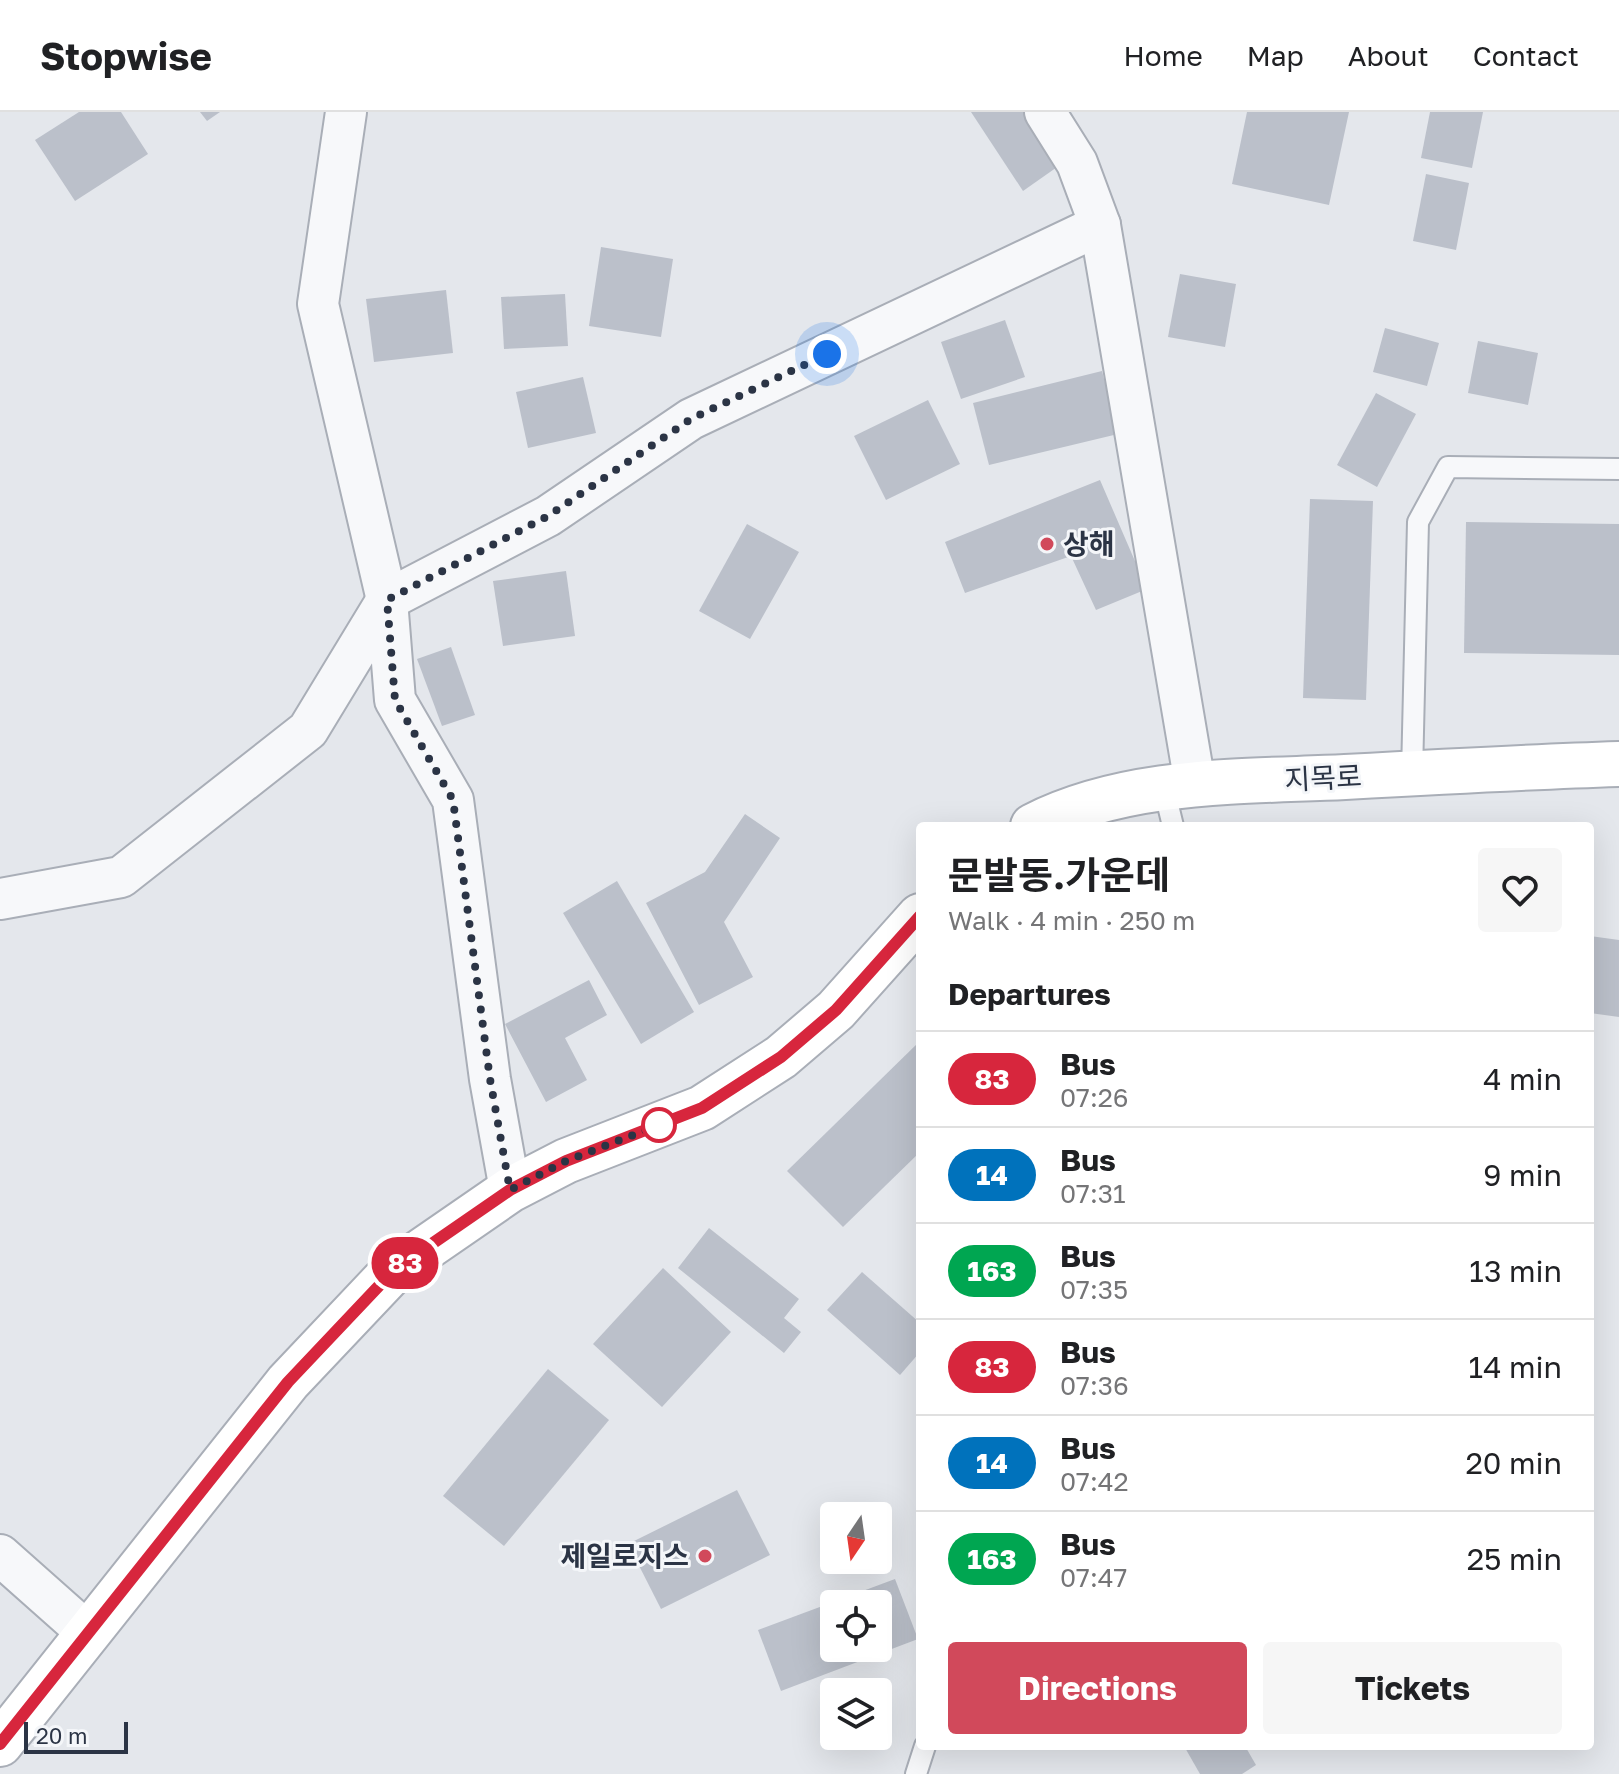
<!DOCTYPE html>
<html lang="en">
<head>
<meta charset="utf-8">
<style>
	:root { --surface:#fff; --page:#f6f6f6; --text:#202124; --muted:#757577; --line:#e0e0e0; --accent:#d1495b }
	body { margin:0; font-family:"Golos Text","Noto Sans KR",sans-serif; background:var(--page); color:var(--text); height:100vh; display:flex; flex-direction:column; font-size:30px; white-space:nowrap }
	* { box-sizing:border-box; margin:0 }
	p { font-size:26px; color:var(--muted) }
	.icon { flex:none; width:44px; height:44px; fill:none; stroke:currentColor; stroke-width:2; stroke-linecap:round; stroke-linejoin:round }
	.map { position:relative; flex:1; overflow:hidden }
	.side { position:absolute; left:916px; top:710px; width:678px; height:928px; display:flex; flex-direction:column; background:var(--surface); border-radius:8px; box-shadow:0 8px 32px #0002 }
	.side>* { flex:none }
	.badge { padding:0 16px; border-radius:26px; font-size:28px; line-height:52px }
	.needle { width:52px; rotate:193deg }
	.buttons { position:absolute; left:820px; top:1390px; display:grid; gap:16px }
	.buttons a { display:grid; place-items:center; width:72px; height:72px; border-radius:8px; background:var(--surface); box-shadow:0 8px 32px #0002; font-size:40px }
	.scale { position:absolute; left:24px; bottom:20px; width:104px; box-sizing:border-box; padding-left:8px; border:4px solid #2b3445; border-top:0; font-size:22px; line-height:28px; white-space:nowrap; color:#2b3445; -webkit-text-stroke:6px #f4f6f9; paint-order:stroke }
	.you { position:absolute; width:40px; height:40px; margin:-20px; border:6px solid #fff; border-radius:50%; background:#1a73e8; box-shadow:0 0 0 12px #1a73e833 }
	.map>.badge { position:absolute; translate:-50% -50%; box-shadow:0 0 0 4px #fff }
	h2 { padding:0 32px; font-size:30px; line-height:72px }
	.round { display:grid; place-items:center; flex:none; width:84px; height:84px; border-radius:8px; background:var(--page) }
	.headline { display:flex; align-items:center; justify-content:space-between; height:136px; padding:0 32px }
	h1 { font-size:38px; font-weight:700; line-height:60px }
	.button { display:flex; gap:16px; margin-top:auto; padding:16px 32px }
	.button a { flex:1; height:92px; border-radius:8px; background:var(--accent); color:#fff; font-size:32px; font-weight:700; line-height:92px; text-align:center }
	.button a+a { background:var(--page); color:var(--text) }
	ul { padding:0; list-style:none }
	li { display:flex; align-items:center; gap:24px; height:96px; padding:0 32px; border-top:2px solid var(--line) }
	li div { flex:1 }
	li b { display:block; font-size:30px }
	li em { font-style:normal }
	li .badge { min-width:88px; font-weight:700; text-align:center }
	header { display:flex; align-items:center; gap:48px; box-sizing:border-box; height:112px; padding:0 40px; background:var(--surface); border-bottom:2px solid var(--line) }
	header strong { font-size:38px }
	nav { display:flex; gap:44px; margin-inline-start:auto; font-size:28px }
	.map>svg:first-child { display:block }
	.building { fill:#bbc0ca; fill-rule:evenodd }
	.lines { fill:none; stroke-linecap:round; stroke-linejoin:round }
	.lane-casing { stroke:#a9aeb7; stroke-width:24 }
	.street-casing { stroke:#a9aeb7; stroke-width:44 }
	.secondary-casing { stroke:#a9aeb7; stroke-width:48 }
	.lane { stroke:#f7f8fa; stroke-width:20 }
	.street { stroke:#f7f8fa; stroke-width:40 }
	.secondary { stroke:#fff; stroke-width:44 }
	.line-casing { stroke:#fff; stroke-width:18 }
	.line { stroke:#d7263d; stroke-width:12 }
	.walk { stroke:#2b3445; stroke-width:8; stroke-dasharray:0 14.4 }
	.poi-dot { fill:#d1495b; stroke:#f4f6f9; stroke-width:3 }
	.stop-dot { fill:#fff; stroke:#d7263d; stroke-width:4 }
	.labels { text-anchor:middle; stroke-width:6; stroke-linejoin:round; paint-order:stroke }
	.poi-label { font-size:28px; font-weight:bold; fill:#2b3445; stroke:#f4f6f9; text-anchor:start }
	.street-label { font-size:28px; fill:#2b3445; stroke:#f4f6f9 }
</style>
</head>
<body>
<header>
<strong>Stopwise</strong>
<nav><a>Home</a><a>Map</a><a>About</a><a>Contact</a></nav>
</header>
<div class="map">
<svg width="1619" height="1662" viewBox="0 0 1619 1662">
	<rect width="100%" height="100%" fill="#e4e7ec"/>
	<g class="building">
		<path d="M79,0H121L148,42L75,89L35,28Z"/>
		<path d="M200,0H220L207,9Z"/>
		<path d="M971,0H1025L1060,53L1023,79Z"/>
		<path d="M1247,0H1349L1329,93L1232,72Z"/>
		<path d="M1430,0H1483L1472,56L1421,46Z"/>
		<path d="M1426,62L1469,71L1456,138L1413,129Z"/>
		<path d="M601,135L673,147L661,225L589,214Z"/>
		<path d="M1180,162L1236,172L1225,235L1168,225Z"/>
		<path d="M446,178L453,241L374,250L366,187Z"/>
		<path d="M565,182L568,234L504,237L501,185Z"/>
		<path d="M1005,208L1025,265L961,287L941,230Z"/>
		<path d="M1385,216L1439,231L1427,274L1373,260Z"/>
		<path d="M1478,229L1538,241L1528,293L1468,281Z"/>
		<path d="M1102,259L1118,322L989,353L973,291Z"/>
		<path d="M583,265L596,321L528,336L516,280Z"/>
		<path d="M1376,281L1416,302L1377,375L1337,353Z"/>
		<path d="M928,288L960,352L886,388L854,324Z"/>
		<path d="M1100,368L1147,477L1096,498L1071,444L965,481L945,430Z"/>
		<path d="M1310,387L1373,389L1366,588L1303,586Z"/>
		<path d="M1466,410L1619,412V543L1464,541Z"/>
		<path d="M747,412L799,440L750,527L699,499Z"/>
		<path d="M566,459L575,524L503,534L493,469Z"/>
		<path d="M451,535L475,603L442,614L417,547Z"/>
		<path d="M745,702L780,726L724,810L753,865L699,893L646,791L705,760Z"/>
		<path d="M617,769L694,900L641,932L563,801Z"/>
		<path d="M1590,824L1619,828V905L1590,901Z"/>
		<path d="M589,868L607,903L565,926L587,968L546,990L505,912Z"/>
		<path d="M920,929V1040L843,1115L787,1059Z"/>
		<path d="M709,1116L799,1187L784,1206L801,1220L784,1241L678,1156Z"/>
		<path d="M663,1156L731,1220L662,1295L593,1232Z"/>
		<path d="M862,1160L920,1211V1240L900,1263L827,1198Z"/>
		<path d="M548,1257L609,1308L504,1434L443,1384Z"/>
		<path d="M737,1378L770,1443L661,1497L628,1432Z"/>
		<path d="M895,1467L918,1527L781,1579L758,1518ZM834,1492H878V1536H834Z"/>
		<path d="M1184,1634H1245L1256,1653L1242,1662H1200Z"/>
	</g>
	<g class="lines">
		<g class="lane-casing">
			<g id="lane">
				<path d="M1412,662L1418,410L1448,355L1619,357"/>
				<path d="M1164,677L1173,714"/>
				<path d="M916,1662L925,1634"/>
			</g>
		</g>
		<g class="street-casing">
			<g id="street">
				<path d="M346,0L318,192L387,488L395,588L453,688L490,967L510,1078"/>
				<path d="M1045,0L1077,51L1100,113L1195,672"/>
				<path d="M0,787L121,765L308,618L387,488L548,404L691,307L1100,113"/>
				<path d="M0,1443L89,1522"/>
			</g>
		</g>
		<g class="secondary-casing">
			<g id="secondary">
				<path d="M1033,714C1127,666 1242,670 1345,665C1436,660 1527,655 1619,652"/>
				<path d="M0,1632L288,1270L394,1158L510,1078L566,1049L702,996L781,945L836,898L920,804"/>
			</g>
		</g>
		<use href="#lane" class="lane"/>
		<use href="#street" class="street"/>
		<use href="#secondary" class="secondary"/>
	</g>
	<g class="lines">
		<g class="line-casing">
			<path id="line" d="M0,1632L288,1270L394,1158L510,1078L566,1049L702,996L781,945L836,898L920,804"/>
		</g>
		<use href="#line" class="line"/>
		<path class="walk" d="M659,1013L566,1049L510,1078L490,967L453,688L395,588L387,488L548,404L691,307L827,242"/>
	</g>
	<g class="poi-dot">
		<circle cx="1047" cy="432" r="8"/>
		<circle cx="705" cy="1444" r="8"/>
	</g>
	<circle class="stop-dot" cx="659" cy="1013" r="16"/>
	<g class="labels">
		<g class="poi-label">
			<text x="1063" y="442">상해</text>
			<text x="689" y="1454" text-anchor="end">제일로지스</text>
		</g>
		<g class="street-label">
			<text transform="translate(1323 666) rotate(-3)" y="10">지목로</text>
		</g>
	</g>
</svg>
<div class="buttons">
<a><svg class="needle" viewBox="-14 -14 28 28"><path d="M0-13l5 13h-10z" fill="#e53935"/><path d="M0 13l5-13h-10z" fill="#757577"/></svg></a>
<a><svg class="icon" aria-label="locate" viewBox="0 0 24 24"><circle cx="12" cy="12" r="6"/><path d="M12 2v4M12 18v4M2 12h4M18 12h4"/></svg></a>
<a><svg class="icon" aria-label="layers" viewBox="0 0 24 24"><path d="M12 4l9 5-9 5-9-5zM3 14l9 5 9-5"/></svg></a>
</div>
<div class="scale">20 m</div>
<div class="you" style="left:827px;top:242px"></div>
<b class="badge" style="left:405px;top:1151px;background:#d7263d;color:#fff">83</b>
<section class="side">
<div class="headline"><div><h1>문발동.가운데</h1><p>Walk · 4 min · 250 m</p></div><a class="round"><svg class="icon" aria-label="heart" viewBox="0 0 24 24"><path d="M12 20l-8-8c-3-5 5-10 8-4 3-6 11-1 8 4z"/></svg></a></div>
<h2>Departures</h2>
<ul>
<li><span class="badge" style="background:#d7263d;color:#fff">83</span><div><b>Bus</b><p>07:26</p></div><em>4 min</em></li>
<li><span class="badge" style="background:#0072bc;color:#fff">14</span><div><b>Bus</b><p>07:31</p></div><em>9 min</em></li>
<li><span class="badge" style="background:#00a651;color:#fff">163</span><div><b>Bus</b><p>07:35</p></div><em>13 min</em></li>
<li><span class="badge" style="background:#d7263d;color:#fff">83</span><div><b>Bus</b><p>07:36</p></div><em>14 min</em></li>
<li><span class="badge" style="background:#0072bc;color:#fff">14</span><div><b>Bus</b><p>07:42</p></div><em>20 min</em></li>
<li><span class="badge" style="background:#00a651;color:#fff">163</span><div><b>Bus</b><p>07:47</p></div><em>25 min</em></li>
</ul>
<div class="button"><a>Directions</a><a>Tickets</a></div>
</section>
</div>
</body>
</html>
